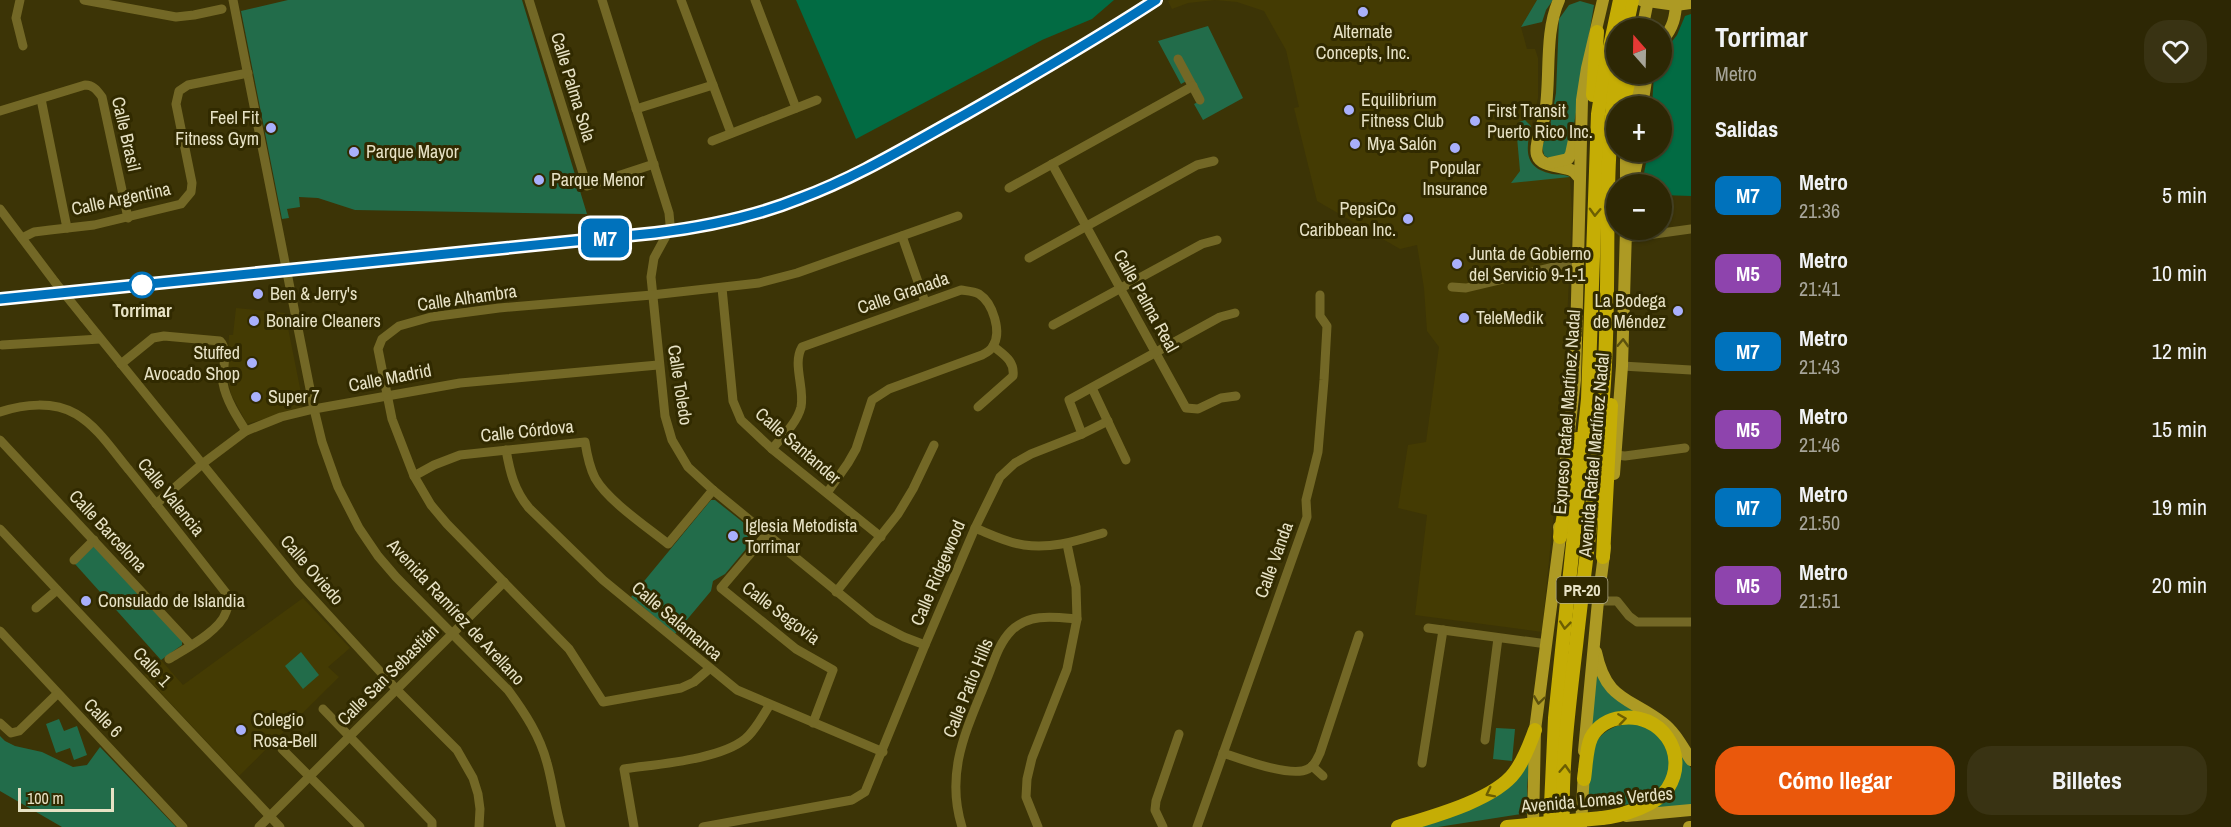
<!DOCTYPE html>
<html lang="es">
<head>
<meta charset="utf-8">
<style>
	:root { --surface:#2d2704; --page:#393313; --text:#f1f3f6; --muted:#a7a59a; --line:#484426; --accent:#ea580c }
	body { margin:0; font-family:"Archivo Narrow",sans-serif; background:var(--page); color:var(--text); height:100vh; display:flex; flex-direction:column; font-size:22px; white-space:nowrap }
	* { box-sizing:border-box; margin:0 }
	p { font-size:20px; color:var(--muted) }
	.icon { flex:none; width:33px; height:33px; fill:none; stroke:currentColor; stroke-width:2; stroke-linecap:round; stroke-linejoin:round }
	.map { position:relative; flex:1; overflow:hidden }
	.side { display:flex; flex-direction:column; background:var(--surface); width:540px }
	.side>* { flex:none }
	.badge { padding:0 12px; border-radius:9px; font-size:21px; line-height:39px }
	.needle { width:39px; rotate:340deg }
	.fabs { position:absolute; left:1606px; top:18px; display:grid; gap:12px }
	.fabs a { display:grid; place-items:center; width:66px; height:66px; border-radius:50%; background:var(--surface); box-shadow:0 2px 4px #0004,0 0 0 2px var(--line); font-size:30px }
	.scale { position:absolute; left:18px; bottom:15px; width:96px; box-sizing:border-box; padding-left:6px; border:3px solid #e7e2c5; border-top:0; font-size:16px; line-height:21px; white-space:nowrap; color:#e7e2c5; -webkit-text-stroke:4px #312a00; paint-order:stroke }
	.map>.badge { position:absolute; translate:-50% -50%; box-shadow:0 0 0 3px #fff }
	h2 { padding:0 24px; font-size:22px; line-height:54px }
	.round { display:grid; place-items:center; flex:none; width:63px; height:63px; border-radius:24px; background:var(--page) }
	.head { display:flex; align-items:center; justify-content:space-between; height:102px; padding:0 24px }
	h1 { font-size:28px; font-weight:700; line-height:45px }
	.action { display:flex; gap:12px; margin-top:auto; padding:12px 24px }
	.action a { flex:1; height:69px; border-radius:24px; background:var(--accent); color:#fff; font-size:24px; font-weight:700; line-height:69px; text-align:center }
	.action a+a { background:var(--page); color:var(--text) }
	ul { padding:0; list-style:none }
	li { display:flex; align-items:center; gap:18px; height:78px; padding:0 24px }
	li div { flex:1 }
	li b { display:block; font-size:22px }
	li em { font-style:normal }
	li .badge { min-width:66px; font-weight:700; text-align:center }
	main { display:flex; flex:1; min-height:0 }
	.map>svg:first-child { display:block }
	.built { fill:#443b03 }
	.green { fill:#226c4a }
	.forest { fill:#026b43 }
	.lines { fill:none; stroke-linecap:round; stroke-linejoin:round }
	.minor { stroke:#736826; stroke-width:9 }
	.major { stroke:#ad9a24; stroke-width:12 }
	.highway { stroke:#c5ad05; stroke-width:14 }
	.rail-casing { stroke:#908964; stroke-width:4.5 }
	.rail { stroke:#312a00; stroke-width:2; stroke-dasharray:7; stroke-linecap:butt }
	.minor-bridge { stroke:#736826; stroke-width:9 }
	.major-bridge { stroke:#ad9a24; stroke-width:12 }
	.highway-bridge { stroke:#c5ad05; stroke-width:14 }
	.oneway { stroke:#6c5e02 }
	.oneway2 { stroke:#5c510d }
	.line-casing { stroke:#fff; stroke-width:14 }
	.line { stroke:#0072bc; stroke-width:9 }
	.poi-dot { fill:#a9b0fc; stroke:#312a00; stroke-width:2 }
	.stop-dot { fill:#fff; stroke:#0072bc; stroke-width:3 }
	.labels { text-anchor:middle; stroke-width:6; stroke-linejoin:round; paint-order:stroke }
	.shield { fill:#312a00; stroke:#b0ab8a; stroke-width:1.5 }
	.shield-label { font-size:16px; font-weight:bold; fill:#e7e2c5 }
	.poi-label { font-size:18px; fill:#e7e2c5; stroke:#312a00; text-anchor:start }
	.street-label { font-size:18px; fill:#e7e2c5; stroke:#312a00 }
	.stop-label { font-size:18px; font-weight:bold; fill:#e7e2c5; stroke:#312a00 }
</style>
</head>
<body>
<main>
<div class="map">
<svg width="1691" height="827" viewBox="0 0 1691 827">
	<rect width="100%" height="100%" fill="#3c3406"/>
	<g class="built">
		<path d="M1170,0H1537L1521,27L1527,49H1535L1538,58V98L1529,136L1528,155L1530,163L1536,168L1554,174H1565L1570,177L1572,213L1562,429L1542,632L1415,615L1427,515L1398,508L1408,445L1426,442L1439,347L1427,331L1424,288L1417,245L1400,249L1317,201L1294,108L1299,107L1286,50L1264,11L1237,2L1215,0L1188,3L1172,9L1168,1Z"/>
		<path d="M236,308L285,313L303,403L301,408L247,424L231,394L227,375L229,335H233Z"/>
		<path d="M303,598L350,648L328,667L339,677L239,776L144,675L161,660L183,685Z"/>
	</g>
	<g class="green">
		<path d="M288,0H522L587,214L355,210L318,198L299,197L300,207L287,209L289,218L282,219L241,11Z"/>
		<path d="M1537,0H1553L1546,10L1542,22L1521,27Z"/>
		<path d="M1580,1L1594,5L1569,154L1550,159L1544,155L1542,146L1549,132L1556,93L1559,19L1569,5Z"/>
		<path d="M1208,26L1243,98L1203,120L1194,104L1204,99L1192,78L1181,84L1158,41Z"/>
		<path d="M1525,120L1531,126C1526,149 1523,168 1552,174C1559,175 1564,174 1570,177L1511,183L1520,171L1516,126L1519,122Z"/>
		<path d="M711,500H715L754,531L756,537L725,574L713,581L711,591L675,634L631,597Z"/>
		<path d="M94,546L182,640V645L161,660L75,564Z"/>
		<path d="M301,652L319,675L303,689L285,666Z"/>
		<path d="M1594,670L1646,716L1632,714L1590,737Z"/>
		<path d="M59,719L64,731L77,726L87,755L74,760L70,748L56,753L46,724Z"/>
		<path d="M1627,723L1643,725L1657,732L1671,757L1667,783L1643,803L1588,808C1590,769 1580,734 1627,723Z"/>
		<path d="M1496,728L1515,729L1512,761L1493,759Z"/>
		<path d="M0,736L5,741L15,746L42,752L73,767L87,765L100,747L176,827H62L0,791Z"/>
		<path d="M1680,750L1691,768V807L1644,810L1659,804Z"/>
		<path d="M1530,756L1527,787L1528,813L1438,827H1410L1459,812Z"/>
	</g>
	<g class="forest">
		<path d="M796,0H1114L1092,19L1042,40L856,139Z"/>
		<path d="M1691,14V196L1662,195V184H1642L1648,152H1662V106H1652L1654,74H1662V54L1677,35L1685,16Z"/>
	</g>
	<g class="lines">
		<g class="minor">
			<path d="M20,0L16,18L23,46"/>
			<path d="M84,0L176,17L194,15L222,9"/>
			<path d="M233,0L314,409L322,442L338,487L359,528L378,556L396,577L508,690C525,713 540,736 547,763C553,784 555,806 561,827"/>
			<path d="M529,0L587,186L654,164"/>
			<path d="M602,0L669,213L670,224"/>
			<path d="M681,0L731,133"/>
			<path d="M755,0L796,108"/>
			<path d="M1178,59L1200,100"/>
			<path d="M41,99L67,228"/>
			<path d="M636,109L713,85"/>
			<path d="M0,111L85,85C93,85 97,90 102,97L128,218"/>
			<path d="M712,141L817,100"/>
			<path d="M1052,164L1186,408L1198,409L1221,398L1236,396"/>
			<path d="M1009,188L1193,86"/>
			<path d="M0,209L55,282"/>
			<path d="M666,236L654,258L651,277L665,416L672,440L688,467L713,490L873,621L904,637L925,645"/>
			<path d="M902,236L925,302"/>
			<path d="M22,238L34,232L50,230L94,225L181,204L191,192L192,183L176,104L179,91L188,85L248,73"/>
			<path d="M1626,238L1691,229"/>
			<path d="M1029,258L1197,165L1214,161"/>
			<path d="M1452,287L1466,288L1578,261"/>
			<path d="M722,288L733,401L741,420L772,449L881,537"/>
			<path d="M84,318L298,582L397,690L457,750L473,778L478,794L480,809L479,827"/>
			<path d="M1053,325L1202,244L1217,240"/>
			<path d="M2,345L100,339"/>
			<path d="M121,364L153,338L164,336L220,341C229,350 222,370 223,383C226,400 237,417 246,431"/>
			<path d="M1622,366L1691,370"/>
			<path d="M1092,388L1126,460"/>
			<path d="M978,407L1013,376C1015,361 1004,355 993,346"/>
			<path d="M0,412C24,404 53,401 76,414C98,427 113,451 129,470C162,511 194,552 226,593C227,599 229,606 226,612C220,631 185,649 169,659"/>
			<path d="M1082,434L1069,400L1220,317L1235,313"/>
			<path d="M0,440L191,645"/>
			<path d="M772,449C782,437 797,423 801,407C805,388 792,364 802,347L961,290C967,291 973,291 979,294C993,303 1002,332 993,346C991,350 986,353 982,355L889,389L872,400L856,449L848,463L827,493"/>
			<path d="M506,450C510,472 514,490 529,508L603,580L737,690L883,752"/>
			<path d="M1615,455L1625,456L1685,448"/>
			<path d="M414,476L434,465L460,455L585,442C587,455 589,466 595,478C608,501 647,527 668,544L713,490"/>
			<path d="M156,504L202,464L246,431L281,417L314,409L460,383L658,365"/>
			<path d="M975,528C990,534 1008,543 1024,545C1052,549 1076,541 1103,533"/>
			<path d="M0,529L280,827"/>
			<path d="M767,534L721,588L796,649L833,670L813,723"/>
			<path d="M74,560L94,540"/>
			<path d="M836,592L898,514L913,489L934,445"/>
			<path d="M1598,601H1617L1629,616L1637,622H1691"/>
			<path d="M36,608L57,590"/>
			<path d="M1428,628L1547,644"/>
			<path d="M0,631L183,827"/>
			<path d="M709,669L694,682L681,688L603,702L569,649L447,524L431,505L414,476L392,419L378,349L382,339L399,326L431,317L499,308L652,295L759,283L797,273L958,216"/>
			<path d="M323,709L432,822V827"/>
			<path d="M0,723L11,733L19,731L57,694"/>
			<path d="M1485,740L1498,638"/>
			<path d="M282,749L360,827"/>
			<path d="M1223,753C1241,759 1291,778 1308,769C1315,766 1317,759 1320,753L1359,635"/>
			<path d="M1422,763L1443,630"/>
			<path d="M1312,766L1323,776"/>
			<path d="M259,827L504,582"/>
			<path d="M634,827L624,769C657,764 719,760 745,739C755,731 762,717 769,706"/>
			<path d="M703,827L852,800L865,792L925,645L975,528L1000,477L1015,463L1031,454L1082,434L1108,421"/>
			<path d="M962,827C945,772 966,731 986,681C993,665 998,644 1011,631C1029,613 1054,617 1077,619"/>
			<path d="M1038,827L1026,797L1027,779L1032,758L1067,669L1077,619L1076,587L1067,544"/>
			<path d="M1163,827L1155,810L1156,801L1179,734"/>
			<path d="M1197,827L1307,517L1306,500L1318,452L1324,380L1327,326L1320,316V295"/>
		</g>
		<g class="major">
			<path d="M1559,0C1544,33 1551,78 1545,114C1543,124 1534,146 1537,155C1541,168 1563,165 1573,171C1576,173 1577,176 1580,178"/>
			<path d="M1641,0L1676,5L1691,3"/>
			<path d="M1662,41C1673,28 1676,17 1676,0"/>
			<path d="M1632,106L1637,74"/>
			<path d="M1642,106L1647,74"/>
			<path d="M1626,152V184"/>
			<path d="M1550,163L1568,159L1571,154L1574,140"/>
			<path d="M1632,184L1639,152"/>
			<path d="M1614,474L1622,366L1626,230"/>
			<path d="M1562,492L1575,380L1582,100L1587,68L1603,0"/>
			<path d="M1596,652C1606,701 1629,697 1663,723C1675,732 1683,748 1691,760"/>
			<path d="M1584,751L1598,601L1605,547"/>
			<path d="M1626,816L1691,810"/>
			<path d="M1533,827L1535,730L1560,537L1559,527"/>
			<path d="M1581,827L1584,771"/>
			<path d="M1689,827H1691"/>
		</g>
		<g class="highway">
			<path d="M1626,28L1632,0"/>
			<path d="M1593,95L1597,32"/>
			<path d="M1623,106L1630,74"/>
			<path d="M1560,537L1577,439"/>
			<path d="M1603,557L1611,405"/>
			<path d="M1584,779C1586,766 1586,749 1591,738C1597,726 1609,719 1621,718C1660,712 1690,753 1668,788C1658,805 1621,816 1602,818"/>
			<path d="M1398,827C1431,817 1495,800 1515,772C1524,760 1530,744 1535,730"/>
			<path d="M1550,827L1555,718L1588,399L1598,114L1605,70L1620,0"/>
			<path d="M1563,827C1561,767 1569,705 1576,646C1585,563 1597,480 1603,397C1612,289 1601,179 1617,71"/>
		</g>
		<g class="rail-casing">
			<g id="rail">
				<path d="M245,275L655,233C705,226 754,216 801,198C854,178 903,148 952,121C1021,83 1089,43 1156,0"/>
				<path d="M0,300L82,291"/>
			</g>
		</g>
		<use href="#rail" class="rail"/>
		<path class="minor-bridge" d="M55,282L84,318"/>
		<path class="major-bridge" d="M1644,20L1648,0"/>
		<path class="highway-bridge" d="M1507,827L1602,818"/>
	</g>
	<defs><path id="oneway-chevron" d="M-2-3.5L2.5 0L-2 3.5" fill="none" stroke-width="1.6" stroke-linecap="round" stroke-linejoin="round" transform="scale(1.5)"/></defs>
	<g class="oneway">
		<use href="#oneway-chevron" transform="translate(1595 212) rotate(92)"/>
		<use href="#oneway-chevron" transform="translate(1565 625) rotate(96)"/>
		<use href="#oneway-chevron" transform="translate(1622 719) rotate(-8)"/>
		<use href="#oneway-chevron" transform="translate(1565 769) rotate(-87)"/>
		<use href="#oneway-chevron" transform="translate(1490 793) rotate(153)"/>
	</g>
	<g class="oneway2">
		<use href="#oneway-chevron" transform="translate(1623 343) rotate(-88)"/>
		<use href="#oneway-chevron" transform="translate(1539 700) rotate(98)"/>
	</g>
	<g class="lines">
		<g class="line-casing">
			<path id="line" d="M0,299L655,233C705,227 754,217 801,198C858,177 911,144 964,115C1029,78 1093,41 1156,0"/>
		</g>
		<use href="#line" class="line"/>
	</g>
	<g class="poi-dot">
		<circle cx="1363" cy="12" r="6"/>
		<circle cx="1349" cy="110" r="6"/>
		<circle cx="1475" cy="121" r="6"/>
		<circle cx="271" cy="128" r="6"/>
		<circle cx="1355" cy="144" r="6"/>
		<circle cx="1455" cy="148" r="6"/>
		<circle cx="354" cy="152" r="6"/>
		<circle cx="539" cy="180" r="6"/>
		<circle cx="1408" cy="219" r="6"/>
		<circle cx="1457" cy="264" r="6"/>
		<circle cx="258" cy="294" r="6"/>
		<circle cx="1678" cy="311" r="6"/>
		<circle cx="1464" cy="318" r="6"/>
		<circle cx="254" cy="321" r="6"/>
		<circle cx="252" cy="363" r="6"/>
		<circle cx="256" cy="397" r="6"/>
		<circle cx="733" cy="536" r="6"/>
		<circle cx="86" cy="601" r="6"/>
		<circle cx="241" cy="730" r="6"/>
	</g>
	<circle class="stop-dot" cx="142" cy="285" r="12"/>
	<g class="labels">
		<rect class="shield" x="1556.5" y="577" width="51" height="26" rx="4.5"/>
		<g class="shield-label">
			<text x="1582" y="596">PR-20</text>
		</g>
		<g class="poi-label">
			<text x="1363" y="38" text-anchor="middle">Alternate<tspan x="1363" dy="21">Concepts, Inc.</tspan></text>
			<text x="1361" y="106">Equilibrium<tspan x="1361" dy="21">Fitness Club</tspan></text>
			<text x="1487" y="117">First Transit<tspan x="1487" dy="21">Puerto Rico Inc.</tspan></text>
			<text x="259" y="124" text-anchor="end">Feel Fit<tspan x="259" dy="21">Fitness Gym</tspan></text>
			<text x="1367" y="150">Mya Salón</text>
			<text x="366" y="158">Parque Mayor</text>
			<text x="1455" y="174" text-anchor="middle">Popular<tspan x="1455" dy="21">Insurance</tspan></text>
			<text x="551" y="186">Parque Menor</text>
			<text x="1396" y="215" text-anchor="end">PepsiCo<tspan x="1396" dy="21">Caribbean Inc.</tspan></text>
			<text x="1469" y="260">Junta de Gobierno<tspan x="1469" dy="21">del Servicio 9-1-1</tspan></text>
			<text x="270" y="300">Ben &amp; Jerry's</text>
			<text x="1666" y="307" text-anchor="end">La Bodega<tspan x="1666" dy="21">de Méndez</tspan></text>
			<text x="1476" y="324">TeleMedik</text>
			<text x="266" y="327">Bonaire Cleaners</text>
			<text x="240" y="359" text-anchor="end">Stuffed<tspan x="240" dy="21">Avocado Shop</tspan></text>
			<text x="268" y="403">Super 7</text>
			<text x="745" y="532">Iglesia Metodista<tspan x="745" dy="21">Torrimar</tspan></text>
			<text x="98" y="607">Consulado de Islandia</text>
			<text x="253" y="726">Colegio<tspan x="253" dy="21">Rosa-Bell</tspan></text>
		</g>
		<g class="street-label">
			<text transform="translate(573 87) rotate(73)" y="6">Calle Palma Sola</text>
			<text transform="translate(126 134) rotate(77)" y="6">Calle Brasil</text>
			<text transform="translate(121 199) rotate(-12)" y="6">Calle Argentina</text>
			<text transform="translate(903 293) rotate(-19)" y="6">Calle Granada</text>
			<text transform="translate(467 298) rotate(-8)" y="6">Calle Alhambra</text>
			<text transform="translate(1146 301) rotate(61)" y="6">Calle Palma Real</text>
			<text transform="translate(390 378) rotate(-11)" y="6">Calle Madrid</text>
			<text transform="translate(680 385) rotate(81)" y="6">Calle Toledo</text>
			<text transform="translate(1567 412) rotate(-86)" y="6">Expreso Rafael Martínez Nadal</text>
			<text transform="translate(527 431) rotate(-6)" y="6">Calle Córdova</text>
			<text transform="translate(798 446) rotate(41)" y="6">Calle Santander</text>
			<text transform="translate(1594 455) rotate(-85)" y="6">Avenida Rafael Martínez Nadal</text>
			<text transform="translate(171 497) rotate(51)" y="6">Calle Valencia</text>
			<text transform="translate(108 531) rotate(47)" y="6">Calle Barcelona</text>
			<text transform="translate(1274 560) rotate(-70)" y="6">Calle Vanda</text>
			<text transform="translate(312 570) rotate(49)" y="6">Calle Oviedo</text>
			<text transform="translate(938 573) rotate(-67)" y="6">Calle Ridgewood</text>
			<text transform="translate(456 612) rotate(47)" y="6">Avenida Ramírez de Arellano</text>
			<text transform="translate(781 613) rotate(37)" y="6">Calle Segovia</text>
			<text transform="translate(677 621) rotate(40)" y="6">Calle Salamanca</text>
			<text transform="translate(152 667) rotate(47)" y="6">Calle 1</text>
			<text transform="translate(388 675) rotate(-45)" y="6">Calle San Sebastián</text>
			<text transform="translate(968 688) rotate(-68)" y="6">Calle Patio Hills</text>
			<text transform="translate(103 718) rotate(46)" y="6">Calle 6</text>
			<text transform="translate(1597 800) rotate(-5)" y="6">Avenida Lomas Verdes</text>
		</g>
		<g class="stop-label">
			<text x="142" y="317">Torrimar</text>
		</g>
	</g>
</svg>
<div class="fabs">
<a><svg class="needle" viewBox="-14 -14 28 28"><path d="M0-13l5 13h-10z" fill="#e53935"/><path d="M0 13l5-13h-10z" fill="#a7a59a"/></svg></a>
<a>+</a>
<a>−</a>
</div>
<div class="scale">100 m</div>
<b class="badge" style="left:605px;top:238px;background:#0072bc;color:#fff">M7</b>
</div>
<section class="side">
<div class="head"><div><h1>Torrimar</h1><p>Metro</p></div><a class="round"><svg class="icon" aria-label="heart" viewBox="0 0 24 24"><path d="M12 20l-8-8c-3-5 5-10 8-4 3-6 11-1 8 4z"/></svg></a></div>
<h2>Salidas</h2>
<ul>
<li><span class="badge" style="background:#0072bc;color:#fff">M7</span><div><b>Metro</b><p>21:36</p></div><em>5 min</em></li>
<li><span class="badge" style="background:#8e44ad;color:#fff">M5</span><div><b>Metro</b><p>21:41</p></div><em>10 min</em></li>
<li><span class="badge" style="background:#0072bc;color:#fff">M7</span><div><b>Metro</b><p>21:43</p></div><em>12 min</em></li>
<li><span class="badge" style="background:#8e44ad;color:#fff">M5</span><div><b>Metro</b><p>21:46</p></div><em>15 min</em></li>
<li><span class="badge" style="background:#0072bc;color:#fff">M7</span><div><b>Metro</b><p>21:50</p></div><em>19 min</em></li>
<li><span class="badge" style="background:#8e44ad;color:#fff">M5</span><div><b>Metro</b><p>21:51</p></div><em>20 min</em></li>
</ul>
<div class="action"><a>Cómo llegar</a><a>Billetes</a></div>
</section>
</main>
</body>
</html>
